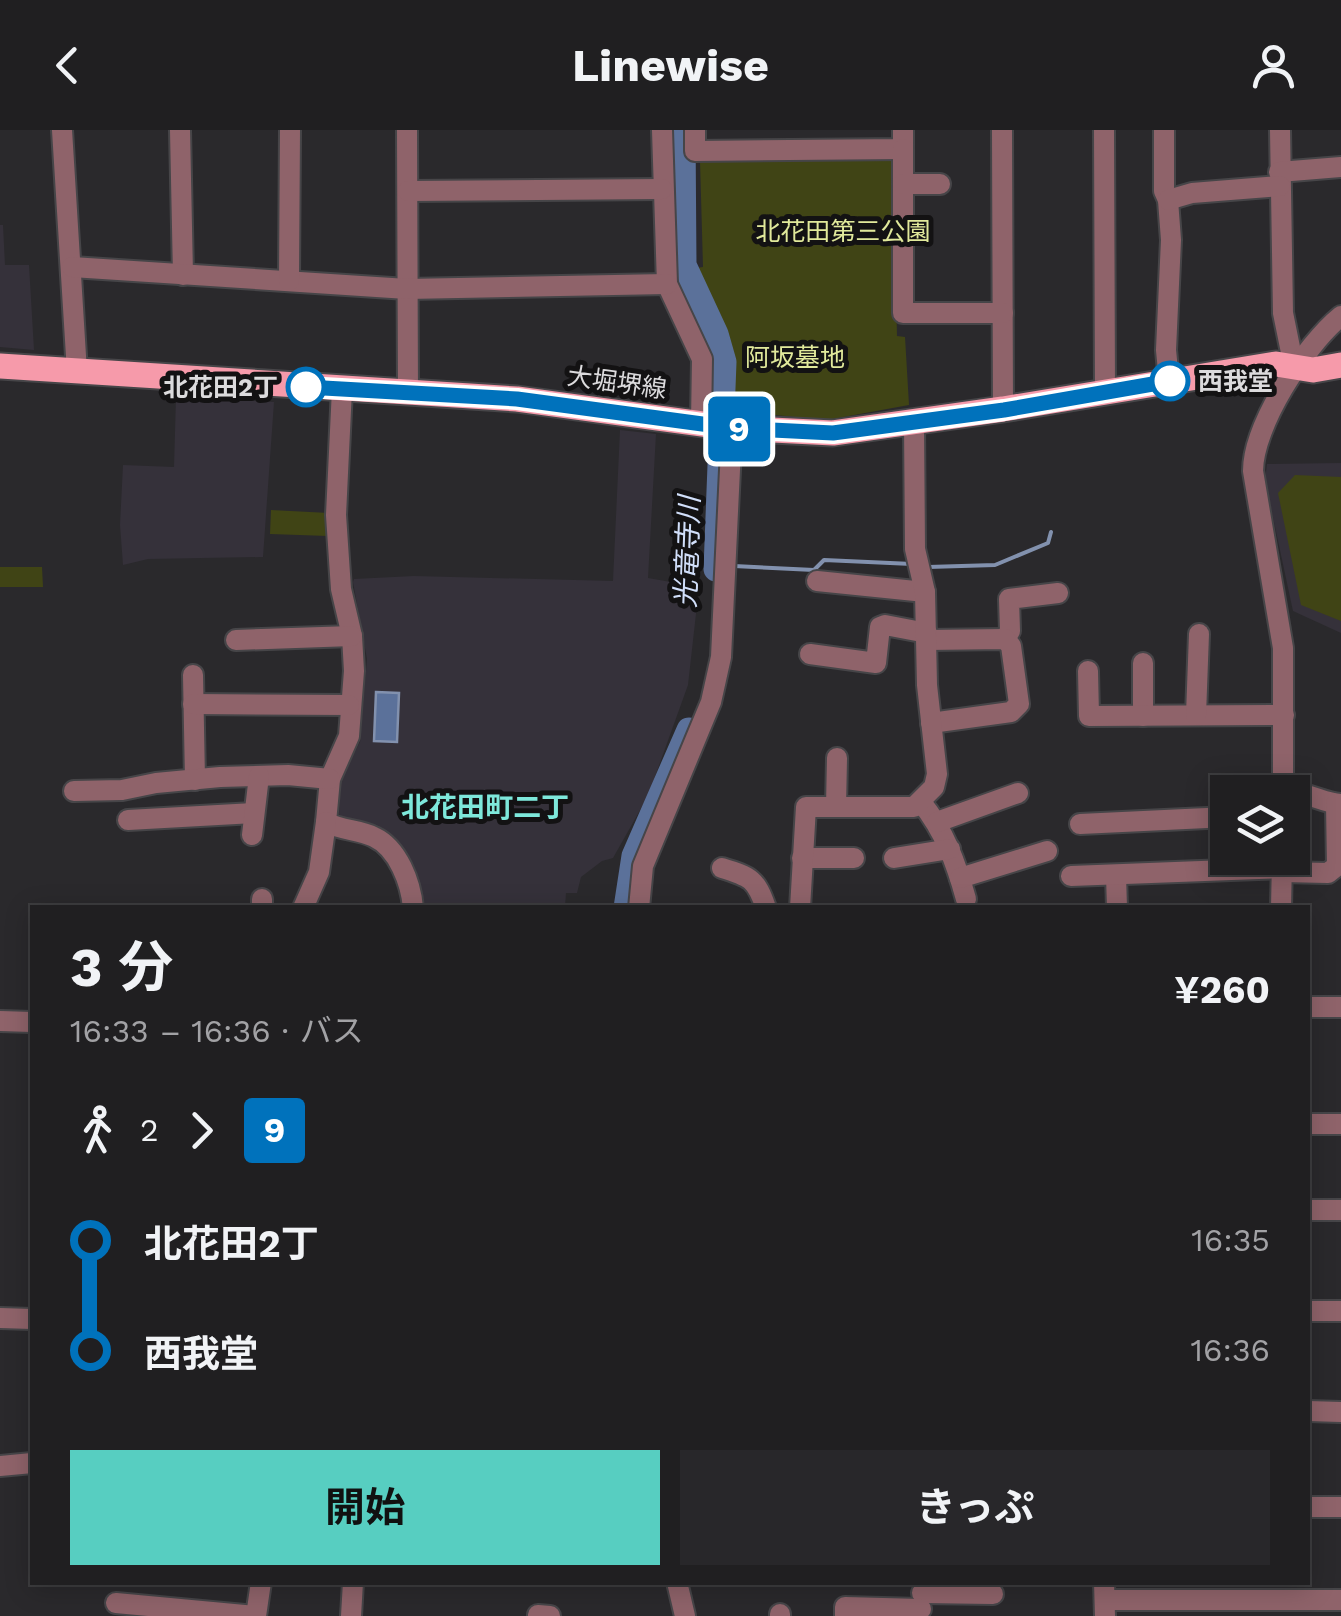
<!DOCTYPE html>
<html lang="ja">
<head>
<meta charset="utf-8">
<style>
	:root { --surface:#201f21; --page:#28272a; --text:#f1f3f6; --muted:#a2a2a5; --line:#3d3d3f; --accent:#57cec1 }
	body { margin:0; font-family:"Work Sans","Noto Sans JP",sans-serif; background:var(--page); color:var(--text); height:100vh; display:flex; flex-direction:column; font-size:38px; white-space:nowrap }
	* { box-sizing:border-box; margin:0 }
	p { font-size:32px; color:var(--muted) }
	.icon { flex:none; width:55px; height:55px; fill:none; stroke:currentColor; stroke-width:2; stroke-linecap:round; stroke-linejoin:round }
	.map { position:relative; flex:1; overflow:hidden }
	.drawer { position:absolute; left:30px; top:775px; width:1280px; height:680px; display:flex; flex-direction:column; background:var(--surface); border-radius:0px; box-shadow:0 5px 25px #0003,0 0 0 2px var(--line) }
	.drawer>* { flex:none }
	.badge { padding:0 20px; border-radius:8px; font-size:35px; line-height:65px }
	.fabs { position:absolute; left:1210px; top:645px; display:grid; gap:20px }
	.fabs a { display:grid; place-items:center; width:100px; height:100px; border-radius:0px; background:var(--surface); box-shadow:0 5px 25px #0003,0 0 0 2px var(--line); font-size:50px }
	.map>.badge { position:absolute; translate:-50% -50%; box-shadow:0 0 0 5px #fff }
	.legs { display:flex; align-items:center; gap:15px; height:110px; padding:0 40px; font-size:32px }
	.legs p { margin-inline-start:auto }
	.summary { display:flex; align-items:center; justify-content:space-between; height:170px; padding:0 40px }
	h1 { font-size:55px; font-weight:700; line-height:75px }
	.action { display:flex; gap:20px; margin-top:auto; padding:20px 40px }
	.action a { flex:1; height:115px; border-radius:0px; background:var(--accent); color:#111; font-size:40px; font-weight:700; line-height:115px; text-align:center }
	.action a+a { background:var(--page); color:var(--text) }
	ul { padding:0 40px; list-style:none }
	li { display:flex; align-items:center; gap:35px; height:110px; font-size:38px }
	li i { display:grid; place-items:center; width:15px; height:100%; margin:0 12px; background:currentColor }
	li i::after { content:''; width:25px; height:25px; margin:-12px; border:8px solid; border-radius:50%; background:var(--surface) }
	li p { margin-inline-start:auto }
	li:first-child i { background:linear-gradient(#0000 50%,currentColor 0) }
	li:last-child i { background:linear-gradient(currentColor 50%,#0000 0) }
	header { display:flex; justify-content:space-between; align-items:center; height:130px; padding:0 40px; background:var(--surface); font-size:45px; font-weight:700 }
	.map>svg:first-child { display:block }
	.built { fill:#35313a }
	.green { fill:#404415 }
	.water { fill:#5b719a; stroke:#8291ae; stroke-width:2.5 }
	.lines { fill:none; stroke-linecap:round; stroke-linejoin:round }
	.stream { stroke:#8291ae; stroke-width:4 }
	.river { stroke:#5b719a; stroke-width:25 }
	.minor-casing { stroke:#464548; stroke-width:24 }
	.major-casing { stroke:#464548; stroke-width:29 }
	.minor { stroke:#8f636a; stroke-width:20 }
	.major { stroke:#f69aaa; stroke-width:25 }
	.line-1-casing { stroke:#fff; stroke-width:22 }
	.line-1 { stroke:#0072bc; stroke-width:15 }
	.stop-1-dot { fill:#fff; stroke:#0072bc; stroke-width:5 }
	.labels { text-anchor:middle; stroke-width:10; stroke-linejoin:round; paint-order:stroke }
	.park-label { font-size:25px; fill:#e1e99b; stroke:#131213 }
	.stop-label { font-size:25px; font-weight:bold; fill:#dcdbdd; stroke:#131213; text-anchor:start }
	.street-label { font-size:25px; fill:#dcdbdd; stroke:#131213 }
	.water-label { font-size:28px; font-style:italic; fill:#d1dffa; stroke:#131213 }
	.neighbourhood-label { font-size:28px; font-weight:bold; fill:#7ee8db; stroke:#131213 }
</style>
</head>
<body>
<header><svg class="icon" aria-label="back" viewBox="0 0 24 24"><path d="M15 5l-7 7 7 7"/></svg>Linewise<svg class="icon" aria-label="person" viewBox="0 0 24 24"><circle cx="12" cy="8" r="4"/><path d="M4 21q1-7 8-7t8 7"/></svg></header>
<div class="map">
<svg width="1341" height="1486" viewBox="0 0 1341 1486">
	<rect width="100%" height="100%" fill="#2a292c"/>
	<g class="built">
		<path d="M0,95H3L5,135H29L34,220L0,217Z"/>
		<path d="M176,267L274,272L263,427L148,429L123,435L120,395L123,335L174,337Z"/>
		<path d="M620,300L656,304L648,448L699,457L688,555L648,666L613,728L602,731L581,747L577,763H566L565,777H423L424,770L400,713L371,696L344,690L339,684L341,649L360,612L367,529L353,452L354,449L414,446L613,451Z"/>
		<path d="M1341,333V503L1293,481L1265,350L1267,334Z"/>
	</g>
	<g class="green">
		<path d="M893,23L897,206L905,207L909,275L827,290L734,281C736,214 726,196 696,138L703,137L700,31L704,26Z"/>
		<path d="M1295,345L1341,347V491L1301,475L1278,363Z"/>
		<path d="M271,380L329,383L328,406L270,404Z"/>
		<path d="M0,437H42L43,457H0Z"/>
	</g>
	<path class="water" d="M376,562L399,563L397,612L374,611Z"/>
	<g class="lines">
		<g class="stream">
			<path d="M734,436L814,440L824,430L912,434"/>
			<path d="M928,437L995,435L1048,413L1051,402"/>
		</g>
		<g class="river">
			<path d="M683,0L684,135L716,204L724,232L716,439"/>
			<path d="M626,778L634,726L689,600"/>
		</g>
		<g class="minor-casing">
			<g id="minor">
				<path d="M62,0L77,242"/>
				<path d="M180,0L183,145"/>
				<path d="M407,0L408,264"/>
				<path d="M662,0L667,154L702,229L701,293"/>
				<path d="M695,0V21L903,19V0"/>
				<path d="M1002,0L1003,279"/>
				<path d="M1104,0L1105,261"/>
				<path d="M1164,0V61L1168,70L1171,110L1166,220L1169,251"/>
				<path d="M1280,0L1283,183L1294,237"/>
				<path d="M903,19V183H1003"/>
				<path d="M1279,42L1341,37"/>
				<path d="M903,54H940"/>
				<path d="M408,61L662,59"/>
				<path d="M1168,70L1192,63L1280,56"/>
				<path d="M72,137L407,159L667,154"/>
				<path d="M289,151L290,0"/>
				<path d="M342,259L336,385L341,459L352,506L354,541L349,606L330,649L326,692C341,701 359,699 374,707C398,718 411,753 413,778"/>
				<path d="M817,451L925,462"/>
				<path d="M1005,509L1010,501L1009,469L1058,463"/>
				<path d="M236,510L352,506"/>
				<path d="M927,510L1005,509L1011,516L1019,574L1011,582L931,593"/>
				<path d="M810,524L876,533L880,497L885,495L927,503"/>
				<path d="M1143,533V586"/>
				<path d="M1088,541L1089,586L1284,585"/>
				<path d="M193,545L195,650"/>
				<path d="M193,574L349,575"/>
				<path d="M1196,585L1199,504"/>
				<path d="M74,661L122,660L156,653L220,647L288,645L330,649"/>
				<path d="M1283,662V518L1253,341C1253,296 1305,215 1341,186"/>
				<path d="M1292,663C1311,663 1323,673 1341,674"/>
				<path d="M921,672C945,702 956,733 966,769"/>
				<path d="M836,677L837,628"/>
				<path d="M128,690L254,683"/>
				<path d="M937,692L1018,663"/>
				<path d="M1080,694L1228,687"/>
				<path d="M252,705L259,646"/>
				<path d="M802,728H854"/>
				<path d="M894,728L950,719"/>
				<path d="M722,738C751,747 756,749 766,778"/>
				<path d="M1282,742L1328,743L1337,736L1336,674"/>
				<path d="M1116,745L1117,778"/>
				<path d="M1071,746L1282,738"/>
				<path d="M960,748L1047,721"/>
				<path d="M262,778V769"/>
				<path d="M303,778L319,742L326,692"/>
				<path d="M639,778L643,736L711,572L721,527L732,298"/>
				<path d="M800,778L806,677H914L934,657L937,644L927,555L925,462L915,419L914,293"/>
				<path d="M1281,778L1282,730"/>
				<path d="M1308,877H1341"/>
				<path d="M0,891L32,892"/>
				<path d="M1308,994H1341"/>
				<path d="M1308,1080H1341"/>
				<path d="M1308,1181H1341"/>
				<path d="M0,1188L32,1189"/>
				<path d="M1308,1281L1341,1282"/>
				<path d="M0,1336L32,1333"/>
				<path d="M1308,1377H1341"/>
				<path d="M677,1452L685,1486"/>
				<path d="M1104,1452L1105,1486"/>
				<path d="M922,1463L993,1464"/>
				<path d="M1105,1470H1341"/>
				<path d="M116,1473L256,1486L261,1452"/>
				<path d="M780,1484V1486"/>
				<path d="M538,1485L550,1486"/>
				<path d="M351,1486L353,1452"/>
				<path d="M845,1486V1477L921,1479"/>
			</g>
		</g>
		<g class="major-casing">
			<path id="major" d="M0,236L517,269L732,298L833,303L1003,279L1276,234L1313,240L1341,235"/>
		</g>
		<use href="#minor" class="minor"/>
		<use href="#major" class="major"/>
	</g>
	<g class="lines">
		<g class="line-1-casing">
			<path id="line-1" d="M306,257L517,269L732,298L833,303L1004,280L1170,251"/>
		</g>
		<use href="#line-1" class="line-1"/>
	</g>
	<g class="stop-1-dot">
		<circle cx="1170" cy="251" r="18"/>
		<circle cx="306" cy="257" r="18"/>
	</g>
	<g class="labels">
		<g class="park-label">
			<text x="843" y="110">北花田第三公園</text>
			<text x="795" y="236">阿坂墓地</text>
		</g>
		<g class="stop-label">
			<text x="1198" y="260">西我堂</text>
			<text x="278" y="266" text-anchor="end">北花田2丁</text>
		</g>
		<g class="street-label">
			<text transform="translate(617 252) rotate(8)" y="9">大堀堺線</text>
		</g>
		<g class="water-label">
			<text transform="translate(687 422) rotate(-88)" y="10">光竜寺川</text>
		</g>
		<g class="neighbourhood-label">
			<text x="485" y="687">北花田町二丁</text>
		</g>
	</g>
</svg>
<div class="fabs">
<a><svg class="icon" aria-label="layers" viewBox="0 0 24 24"><path d="M12 4l9 5-9 5-9-5zM3 14l9 5 9-5"/></svg></a>
</div>
<b class="badge" style="left:739px;top:299px;background:#0072bc;color:#fff">9</b>
<section class="drawer">
<div class="summary"><div><h1>3 分</h1><p>16:33 – 16:36 · バス</p></div><b>¥260</b></div>
<div class="legs"><svg class="icon" aria-label="walk" viewBox="0 0 24 24"><circle cx="13" cy="4" r="2"/><path d="M13 8l-2 6 4 7M11 14l-3 7M7 12l3-4h3l4 4"/></svg>2<svg class="icon" aria-label="forward" viewBox="0 0 24 24"><path d="M9 5l7 7-7 7"/></svg><b class="badge" style="background:#0072bc;color:#fff">9</b></div>
<ul>
<li><i style="color:#0072bc"></i><b>北花田2丁</b><p>16:35</p></li>
<li><i style="color:#0072bc"></i><b>西我堂</b><p>16:36</p></li>
</ul>
<div class="action"><a>開始</a><a>きっぷ</a></div>
</section>
</div>
</body>
</html>
